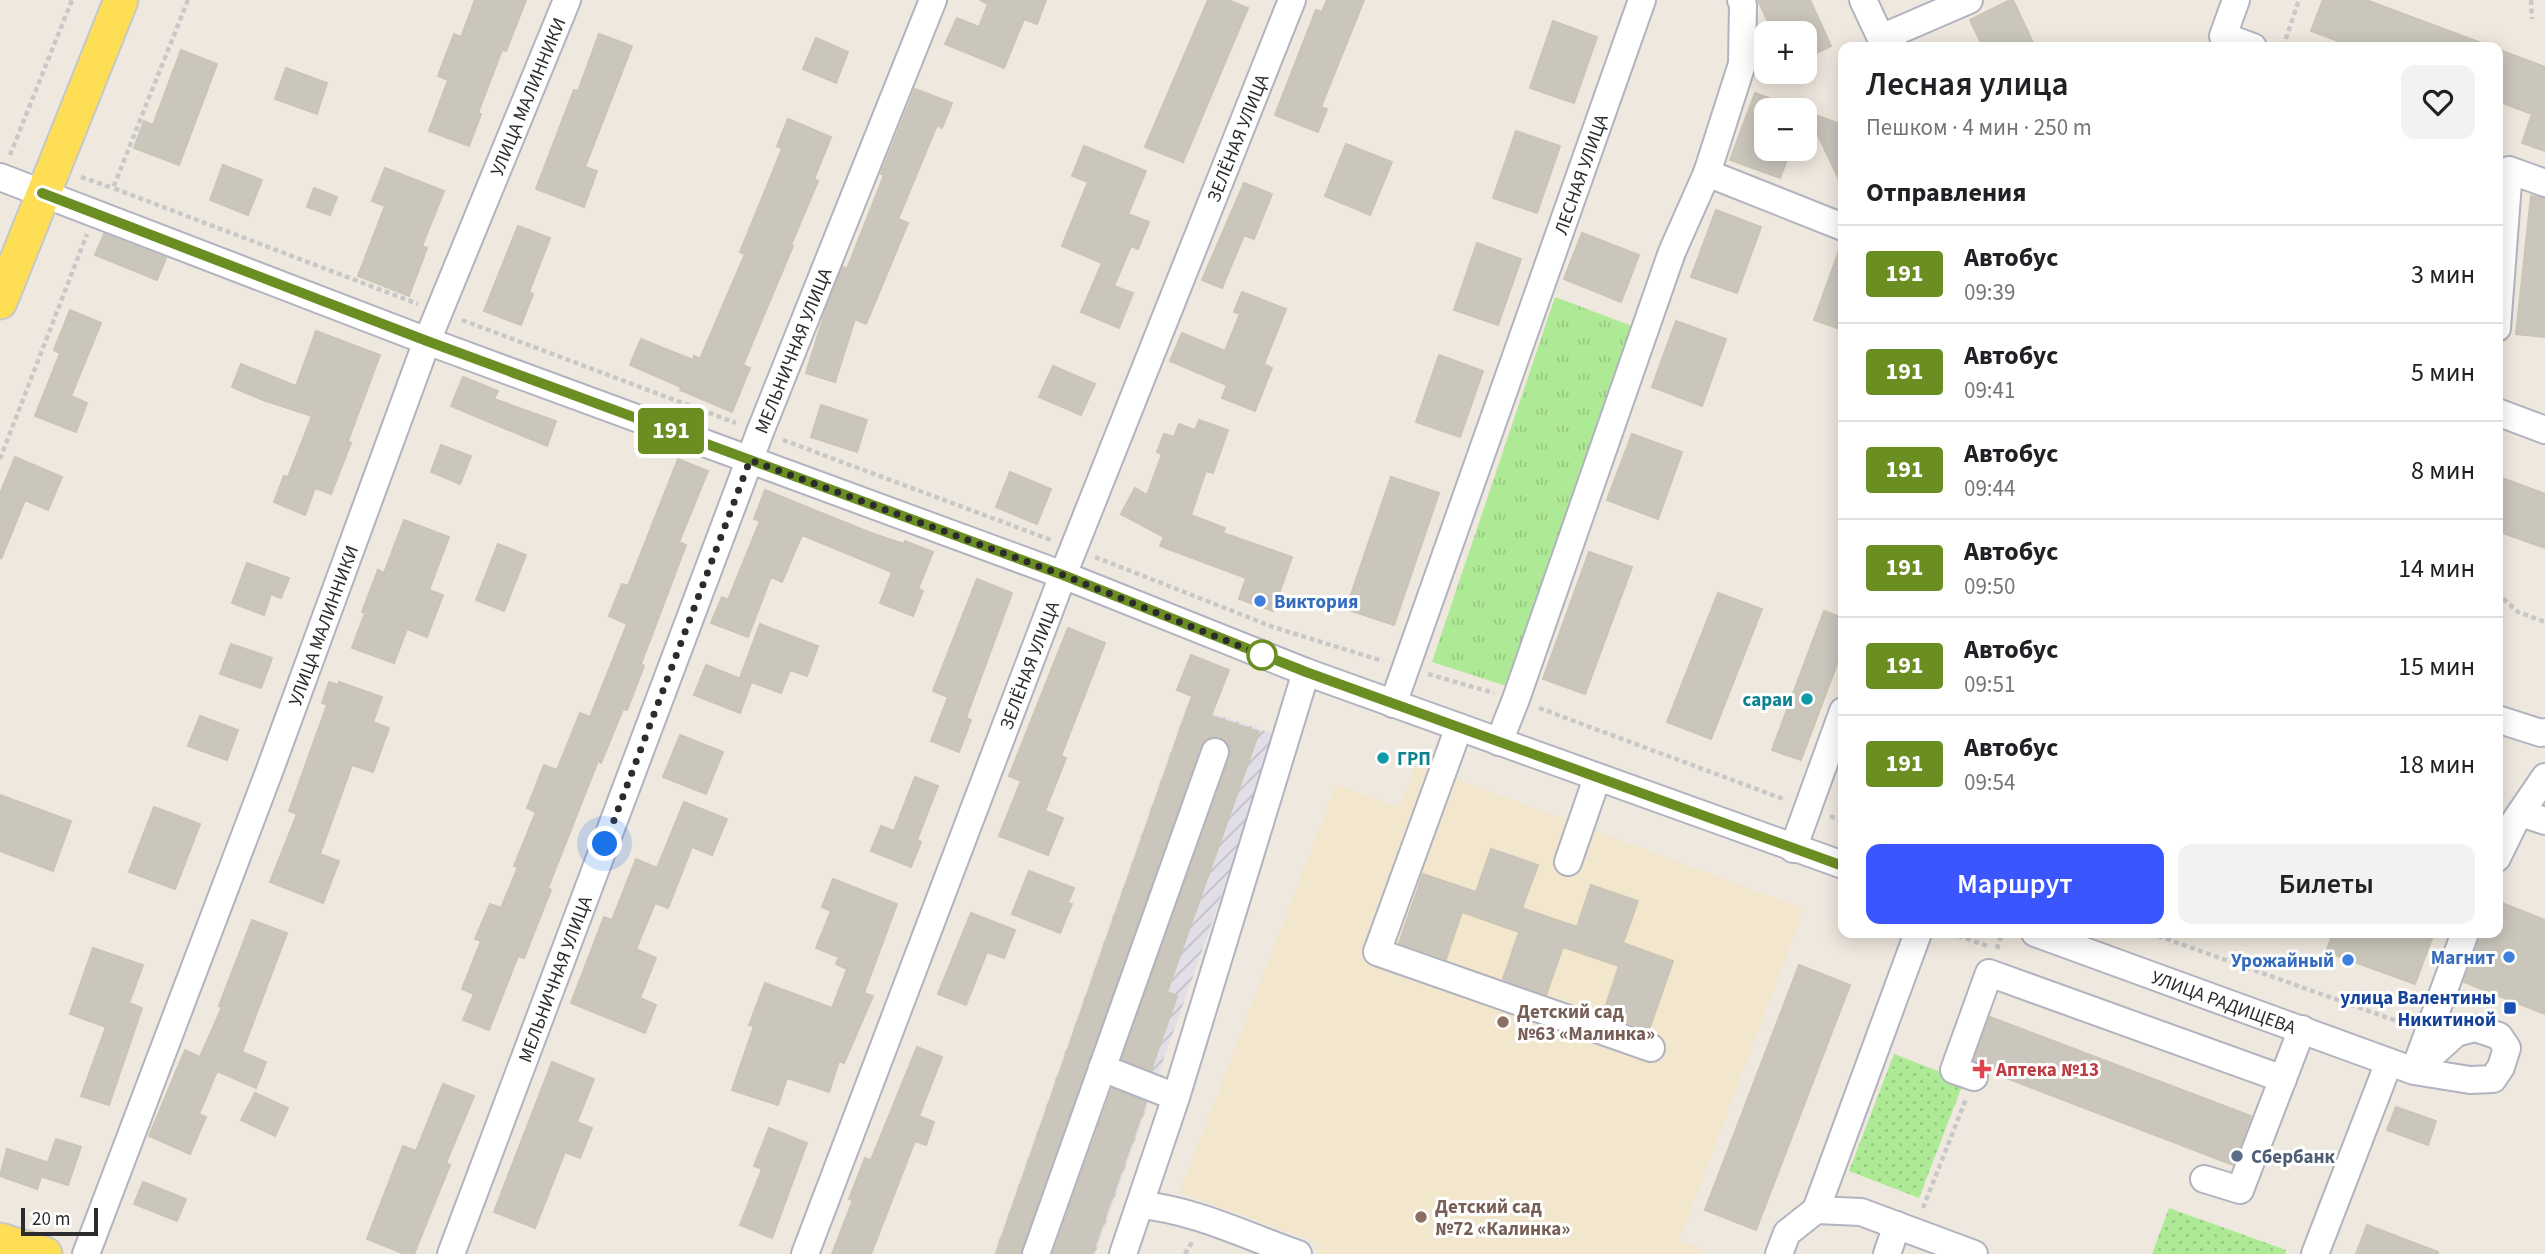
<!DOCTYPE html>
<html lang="ru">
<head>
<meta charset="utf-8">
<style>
	:root { --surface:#fff; --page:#f2f2f2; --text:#202124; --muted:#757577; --line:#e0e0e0; --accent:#3b55ff }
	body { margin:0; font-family:"Source Sans 3",sans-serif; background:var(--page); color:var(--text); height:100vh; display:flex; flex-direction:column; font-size:26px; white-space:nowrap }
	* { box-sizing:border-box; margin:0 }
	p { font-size:23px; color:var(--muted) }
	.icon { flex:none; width:38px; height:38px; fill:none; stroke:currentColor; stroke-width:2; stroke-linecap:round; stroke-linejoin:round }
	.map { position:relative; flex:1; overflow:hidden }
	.drawer { position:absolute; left:1838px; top:42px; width:665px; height:896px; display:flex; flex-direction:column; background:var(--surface); border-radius:14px; box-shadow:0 4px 18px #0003 }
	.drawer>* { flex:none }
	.badge { padding:0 14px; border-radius:5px; font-size:24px; line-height:46px }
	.buttons { position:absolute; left:1754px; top:21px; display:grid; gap:14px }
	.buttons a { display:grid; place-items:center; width:63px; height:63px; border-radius:14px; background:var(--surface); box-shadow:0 4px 18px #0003; font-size:35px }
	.scale { position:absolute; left:21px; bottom:18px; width:77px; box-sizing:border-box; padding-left:7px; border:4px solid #2c2c2c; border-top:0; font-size:19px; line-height:24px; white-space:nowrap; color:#2c2c2c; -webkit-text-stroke:5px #fff; paint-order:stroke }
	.you { position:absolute; width:35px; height:35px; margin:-18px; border:5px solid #fff; border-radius:50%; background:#1a73e8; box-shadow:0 0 0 10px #1a73e833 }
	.map>.badge { position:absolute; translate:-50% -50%; box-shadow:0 0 0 4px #fff }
	h2 { padding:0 28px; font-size:26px; line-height:63px }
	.round { display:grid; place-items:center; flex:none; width:74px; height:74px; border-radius:14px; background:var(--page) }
	.headline { display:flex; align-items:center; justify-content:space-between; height:119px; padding:0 28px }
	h1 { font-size:33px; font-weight:600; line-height:52px }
	.primary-button { display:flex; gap:14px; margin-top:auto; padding:14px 28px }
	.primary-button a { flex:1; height:80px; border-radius:14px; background:var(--accent); color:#fff; font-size:28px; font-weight:600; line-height:80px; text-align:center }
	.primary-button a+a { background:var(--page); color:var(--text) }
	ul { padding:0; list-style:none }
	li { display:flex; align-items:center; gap:21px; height:98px; padding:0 28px; border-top:2px solid var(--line) }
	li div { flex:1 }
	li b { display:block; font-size:26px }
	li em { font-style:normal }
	li .badge { min-width:77px; font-weight:700; text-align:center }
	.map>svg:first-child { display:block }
	.industrial { fill:url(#industrial-furrows) }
	.education { fill:#f2e7cc }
	.grass { fill:url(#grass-tufts) }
	.park { fill:url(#park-dots) }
	.building { fill:#cac6bc; stroke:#cbc5b7; stroke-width:2 }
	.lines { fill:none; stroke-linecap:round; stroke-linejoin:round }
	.minor-casing { stroke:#b2b3c1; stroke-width:30 }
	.major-casing { stroke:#c8c8c8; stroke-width:37 }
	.path { stroke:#c8c8c8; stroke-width:4.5; stroke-dasharray:5 3.5; stroke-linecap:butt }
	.minor { stroke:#fff; stroke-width:26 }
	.major { stroke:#fdde55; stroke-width:33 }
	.line-casing { stroke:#fff; stroke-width:16 }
	.line { stroke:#6b8e23; stroke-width:10 }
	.walk { stroke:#2c2c2c; stroke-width:7; stroke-dasharray:0 12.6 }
	.shop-dot { fill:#3f7fe0; stroke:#fff; stroke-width:2.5 }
	.stop-dot { fill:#fff; stroke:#6b8e23; stroke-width:3.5 }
	.culture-dot { fill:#0f9aa8; stroke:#fff; stroke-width:2.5 }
	.transit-dot { fill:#1a4fb4; stroke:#fff; stroke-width:2.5 }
	.education-dot { fill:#8d6e63; stroke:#fff; stroke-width:2.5 }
	.health-dot { fill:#e0444e; stroke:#fff; stroke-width:2.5 }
	.service-dot { fill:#5c6f8a; stroke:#fff; stroke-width:2.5 }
	.labels { text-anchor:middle; stroke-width:6; stroke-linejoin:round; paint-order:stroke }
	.street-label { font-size:19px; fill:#2c2c2c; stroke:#fff }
	.shop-label { font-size:19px; font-weight:bold; fill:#366cbe; stroke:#fff; text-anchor:end }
	.culture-label { font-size:19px; font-weight:bold; fill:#0d838f; stroke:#fff; text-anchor:end }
	.transit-label { font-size:19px; font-weight:bold; fill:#164399; stroke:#fff; text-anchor:end }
	.education-label { font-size:19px; font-weight:bold; fill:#785e54; stroke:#fff; text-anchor:start }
	.health-label { font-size:19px; font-weight:bold; fill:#be3a42; stroke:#fff; text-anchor:start }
	.service-label { font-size:19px; font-weight:bold; fill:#4e5e75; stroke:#fff; text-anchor:start }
</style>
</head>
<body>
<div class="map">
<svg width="2545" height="1254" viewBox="0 0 2545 1254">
	<defs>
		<pattern id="industrial-furrows" width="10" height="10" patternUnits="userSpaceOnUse" patternTransform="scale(1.75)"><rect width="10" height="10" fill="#e1dee7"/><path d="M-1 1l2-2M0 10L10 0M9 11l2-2" fill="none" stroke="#c1bfc6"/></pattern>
		<pattern id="grass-tufts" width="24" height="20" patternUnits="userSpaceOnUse" patternTransform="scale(1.75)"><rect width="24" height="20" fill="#aeea96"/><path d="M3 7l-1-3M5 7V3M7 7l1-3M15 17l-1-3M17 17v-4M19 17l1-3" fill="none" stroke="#96c981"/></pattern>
		<pattern id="park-dots" width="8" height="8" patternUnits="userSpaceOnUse" patternTransform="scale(1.75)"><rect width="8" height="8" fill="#aeea96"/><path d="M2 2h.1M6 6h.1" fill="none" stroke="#96c981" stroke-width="1.8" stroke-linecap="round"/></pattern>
	</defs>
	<rect width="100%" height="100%" fill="#efe8de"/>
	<path class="industrial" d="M1187,705L1278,735L1095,1254H994Z"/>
	<path class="education" d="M1416,764L1804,909L1679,1241L1703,1248L1701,1254H1317L1320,1244L1180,1192L1336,785L1399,807Z"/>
	<path class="grass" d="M1555,297L1632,326L1506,686L1432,662Z"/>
	<g class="park">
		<path d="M1894,1054L1964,1081L1919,1198L1849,1171Z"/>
		<path d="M2169,1208L2286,1250L2285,1254H2152Z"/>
	</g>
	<g class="building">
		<path d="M475,0H526L506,51L502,50L478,113L481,114L469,146L429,131L448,80L438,76L454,34L461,37Z"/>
		<path d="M980,0H1046L1037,24L1024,19L1004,68L945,44L957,18L979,27L988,4Z"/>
		<path d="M1208,0H1228L1248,8L1183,162L1145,147Z"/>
		<path d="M1327,0H1364L1321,107L1327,109L1318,132L1275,115L1316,10L1322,12Z"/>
		<path d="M1758,0H1810L1831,46L1804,59V33H1773Z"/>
		<path d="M2010,0H2013L2035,47H1983L1970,20Z"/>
		<path d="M2323,0H2366L2487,45L2486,47H2354L2311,31Z"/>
		<path d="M1553,21L1597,37L1574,103L1530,88Z"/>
		<path d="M599,34L632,46L585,167L597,171L584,207L536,189L574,90L578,91Z"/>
		<path d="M816,38L848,52L836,83L803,69Z"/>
		<path d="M2497,49L2545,67V151L2522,143L2532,114L2497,101Z"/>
		<path d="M181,50L217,64L179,165L134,148L144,121L153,125Z"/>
		<path d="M286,68L327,83L317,114L275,99Z"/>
		<path d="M915,89L952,103L942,128L937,125L898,219L908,223L866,324L855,319L835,382L806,373L827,306L843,267L847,269L884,175L881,174Z"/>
		<path d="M1755,93L1802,110H1766V149H1791L1780,178L1730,160Z"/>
		<path d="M1807,112L1843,125V188Z"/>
		<path d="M788,119L831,137L814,179L818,181L791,245L793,246L743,365L750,368L732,412L680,390L681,387L630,365L641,339L693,360L694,356L700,359L745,254L740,252L782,149L777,146Z"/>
		<path d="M1516,131L1560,146L1537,213L1493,198Z"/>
		<path d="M1346,144L1392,162L1370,215L1325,196Z"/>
		<path d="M1084,146L1146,171L1128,214L1149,222L1138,249L1131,246L1114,286L1133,293L1119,328L1081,312L1102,263L1062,246L1088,182L1072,176Z"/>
		<path d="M223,165L262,180L248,215L210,200Z"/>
		<path d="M385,168L444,191L422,246L427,248L409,296L358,276L385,206L372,201Z"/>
		<path d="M1244,183L1272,194L1254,239L1244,235L1222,288L1202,280Z"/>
		<path d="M314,188L337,197L330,215L307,207Z"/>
		<path d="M2531,196L2545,198V337L2516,334Z"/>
		<path d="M1716,210L1761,227L1737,293L1691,277Z"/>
		<path d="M518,226L550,238L529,292L533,294L521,325L484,311Z"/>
		<path d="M1582,233L1639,255L1621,302L1564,279Z"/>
		<path d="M104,234L166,258L157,280L95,255Z"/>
		<path d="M1477,243L1521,259L1498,325L1454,310Z"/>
		<path d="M1840,248H1843V330L1814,320Z"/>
		<path d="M1242,292L1286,309L1264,364L1272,368L1255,411L1222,398L1227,385L1170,361L1182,333L1225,351L1240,314L1234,312Z"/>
		<path d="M70,310L101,323L71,396L87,403L76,432L35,416L60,353L54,350Z"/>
		<path d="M1676,321L1726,339L1702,406L1652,387Z"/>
		<path d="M316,331L380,355L348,441L351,443L331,494L315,488L305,515L274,502L284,476L288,477L312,416L263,400L232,387L241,364L296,386Z"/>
		<path d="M1439,355L1483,371L1460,437L1416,422Z"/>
		<path d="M1053,366L1095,384L1081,415L1039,397Z"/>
		<path d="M463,377L498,391L494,399L556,421L547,446L451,406Z"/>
		<path d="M821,405L867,420L857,452L811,437Z"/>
		<path d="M1199,420L1228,430L1213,473L1206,471L1191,515L1225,528L1223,533L1292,557L1273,611L1239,599L1246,578L1160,546L1164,537L1121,514L1135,488L1147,495L1162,454L1157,452L1164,434L1174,437L1179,424L1195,430Z"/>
		<path d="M1632,434L1682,452L1658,519L1607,500Z"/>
		<path d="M441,445L471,456L460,484L431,472Z"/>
		<path d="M15,457L62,477L48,510L25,500L1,559L0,494Z"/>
		<path d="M678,459L708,471L679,542L686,545L641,664L644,666L627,710L623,709L601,763L598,761L548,888L551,890L524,958L518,956L489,1030L463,1020L474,994L462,989L481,941L475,939L490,904L501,908L518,867L514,866L536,812L527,808L544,765L557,770L580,713L590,717L627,624L609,616L622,584L628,586Z"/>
		<path d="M1010,472L1051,489L1037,524L996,507Z"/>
		<path d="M2497,476L2545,494V548L2497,531Z"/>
		<path d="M1391,477L1439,493L1394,625L1346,609Z"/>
		<path d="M765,490L871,533L904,544L905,541L933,552L918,589L923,591L913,616L880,603L892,572L802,535L782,582L771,577L748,637L711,623L722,597L728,600L760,521L754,519Z"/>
		<path d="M404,520L449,537L429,590L443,595L427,637L407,629L394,663L352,648L365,613L362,612L378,570L384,573Z"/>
		<path d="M498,544L526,555L504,611L476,600Z"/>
		<path d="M1589,552L1632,567L1585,694L1543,679Z"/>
		<path d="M247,563L289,578L281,598L271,594L264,615L232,603Z"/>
		<path d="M977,579L1012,593L966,718L971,720L959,752L931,741L948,697L933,691Z"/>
		<path d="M1718,593L1762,609L1711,739L1667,722Z"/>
		<path d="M1824,611L1843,618V648L1801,760L1772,750Z"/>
		<path d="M760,624L818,646L807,676L790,670L781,693L740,678Z"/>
		<path d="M1068,628L1105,643L1061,756L1066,758L1045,811L1063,818L1048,855L999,836L1021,781L1009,776Z"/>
		<path d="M231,644L272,658L261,688L220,674Z"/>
		<path d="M1191,655L1229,670L1211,716L1259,732L1167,992L1177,996L1151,1070L1122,1059L1230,757L1231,750L1227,742L1220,737L1205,740L1200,747L1021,1254H996L1192,696L1177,690Z"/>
		<path d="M706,665L751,683L740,713L694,695Z"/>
		<path d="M329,682L338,685L339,682L382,697L373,722L389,728L373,772L352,765L320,854L339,861L323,903L270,882L297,814L289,811L327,705L322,703Z"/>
		<path d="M200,716L238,730L227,760L188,746Z"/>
		<path d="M680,735L723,752L706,794L663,777Z"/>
		<path d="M915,777L938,786L917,840L921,842L911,867L871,851L881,826L894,831Z"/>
		<path d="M0,795L71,821L53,871L0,851Z"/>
		<path d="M684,802L727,819L712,855L692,847L668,908L655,903L636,949L656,958L640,998L656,1005L645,1033L571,1003L604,917L612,920L636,859L657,868Z"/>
		<path d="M154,807L200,824L175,889L129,872Z"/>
		<path d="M1491,849L1538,865L1522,908L1577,927L1591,885L1638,901L1623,943L1673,961L1649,1030L1603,1014L1619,966L1563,947L1546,995L1503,979L1519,932L1462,912L1446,959L1399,943L1423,874L1476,892Z"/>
		<path d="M1029,871L1074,888L1068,903L1072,904L1060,933L1012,914Z"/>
		<path d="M833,879L897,904L864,993L873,996L844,1063L839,1061L829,1092L787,1078L778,1105L732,1090L754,1026L749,1025L765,983L832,1008L847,969L836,964L839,957L816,948L831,911L822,907Z"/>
		<path d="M2497,901L2545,920V1014L2464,982L2482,933H2497Z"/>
		<path d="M971,913L1015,930L1004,958L987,952L966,1005L938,994Z"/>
		<path d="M252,920L287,933L242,1052L266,1062L256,1088L217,1071L199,1114L206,1117L190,1154L149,1136L185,1050L200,1057L222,1007L219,1006Z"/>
		<path d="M2333,933H2434L2415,984L2326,952Z"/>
		<path d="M93,948L143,965L129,1003L142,1008L109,1105L81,1096L106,1027L70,1014Z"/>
		<path d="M1799,965L1850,985L1756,1230L1705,1210Z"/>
		<path d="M1990,1017L2251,1116L2233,1165L1988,1071L1985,1066L1974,1060Z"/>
		<path d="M917,1047L942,1057L919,1116L934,1122L926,1145L915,1141L871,1254H832L853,1200L849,1199L865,1158L871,1160Z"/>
		<path d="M552,1062L594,1079L577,1122L592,1128L580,1158L565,1152L535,1228L494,1212Z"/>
		<path d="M443,1084L474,1096L446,1163L450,1165L414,1254H405L367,1239L403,1146L416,1151Z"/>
		<path d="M1112,1089L1146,1102L1092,1254H1053Z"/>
		<path d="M255,1093L288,1108L275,1136L241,1120Z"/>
		<path d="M2396,1107L2436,1121L2428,1145L2387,1130Z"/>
		<path d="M769,1128L807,1143L772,1238L740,1225L762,1169L754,1166Z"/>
		<path d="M56,1139L81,1147L68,1185L43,1177Z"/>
		<path d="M7,1149L46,1162L37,1189L0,1176Z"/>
		<path d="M143,1182L186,1199L177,1221L134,1204Z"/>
		<path d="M2367,1225L2438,1252V1254H2356Z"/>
	</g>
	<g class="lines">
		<g class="minor-casing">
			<g id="minor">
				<path d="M1741,0L1743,5L1742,64L1707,173L1843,227"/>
				<path d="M1863,0L1885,47"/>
				<path d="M2236,0L2223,36L2253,47"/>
				<path d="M1881,38L1969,0"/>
				<path d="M0,177L427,341L1063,575L1306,672L1843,865"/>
				<path d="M2497,328L2509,170L2545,183"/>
				<path d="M2497,412L2545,430"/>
				<path id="s1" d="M1393,704L1642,0"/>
				<path d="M2497,719L2541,733L2545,732"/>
				<path d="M1459,727L1377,952L1651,1048"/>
				<path d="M1499,742L1516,699L1672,252L1707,173"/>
				<path d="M2521,813L2545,821"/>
				<path d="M1793,849L1843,711"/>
				<path d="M2497,858L2515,821L2545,777"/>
				<path d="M1568,862L1597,778"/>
				<path id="s2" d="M2035,933L2414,1071L2470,1080L2493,1079L2501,1067L2507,1048L2499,1036L2475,1028L2456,1033L2414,1071"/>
				<path d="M2416,1066L2465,933"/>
				<path d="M1102,1068L1176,1097"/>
				<path d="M1974,1077L1954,1070L1989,973L2283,1079"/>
				<path d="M2204,1179L2240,1190L2302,1029"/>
				<path d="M1140,1205C1192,1209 1249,1237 1298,1254"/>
				<path d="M1816,1210L1918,933"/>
				<path id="s3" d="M86,1254L269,772L427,341L567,0"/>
				<path id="s4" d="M451,1254L760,432L933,0"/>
				<path id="s5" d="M805,1254L1063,575L1292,0"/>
				<path d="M1036,1254L1215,752"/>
				<path d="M1123,1254L1176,1097L1306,672"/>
				<path d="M1779,1254L1787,1233L1816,1210L1861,1212L1974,1254"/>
				<path d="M1887,1254L1897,1225"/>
				<path d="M2315,1254L2389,1062"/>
			</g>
		</g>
		<g class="major-casing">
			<g id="major">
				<path d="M0,302L121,0"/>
				<path d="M0,1240L45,1254"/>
			</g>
		</g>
		<g class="path">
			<path d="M188,0L113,188L418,304"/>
			<path d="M2531,0L2532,19"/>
			<path d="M2283,47L2299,0"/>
			<path d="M10,155L72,0"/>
			<path d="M81,177L113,188"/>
			<path d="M462,320L736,423"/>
			<path d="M783,440L1051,540"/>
			<path d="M0,459L87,234"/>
			<path d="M1095,557L1273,627L1383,661"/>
			<path d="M2497,593L2518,612L2545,622"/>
			<path d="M1428,674L1494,693"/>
			<path d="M1539,708L1786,800"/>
			<path d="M1830,816L1843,821"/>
			<path d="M1950,933L1988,946"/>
			<path d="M2150,933L2405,1024"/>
			<path d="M1997,949L2002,933"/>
			<path d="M1923,1208L1966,1099"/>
			<path d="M1185,1254L1192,1242"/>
		</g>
		<use href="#minor" class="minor"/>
		<use href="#major" class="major"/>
	</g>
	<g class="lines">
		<g class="line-casing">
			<path id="line" d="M42,193L427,341L1063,575L1306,672L1843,866"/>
		</g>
		<use href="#line" class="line"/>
		<path class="walk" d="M605,844L750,460L1063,575L1262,655"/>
	</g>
	<g class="shop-dot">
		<circle cx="1260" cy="601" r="7"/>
		<circle cx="2509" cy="957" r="7"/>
		<circle cx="2348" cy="960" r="7"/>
	</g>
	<circle class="stop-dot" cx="1262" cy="655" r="14"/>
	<g class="culture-dot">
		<circle cx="1807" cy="699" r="7"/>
		<circle cx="1383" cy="758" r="7"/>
	</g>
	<rect class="transit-dot" x="2503" y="1001" width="14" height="14" rx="3.5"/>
	<g class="education-dot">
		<circle cx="1503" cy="1022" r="7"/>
		<circle cx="1421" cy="1217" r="7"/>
	</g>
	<path class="health-dot" d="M1978.5 1058.5h7v7h7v7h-7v7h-7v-7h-7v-7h7z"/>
	<circle class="service-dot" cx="2237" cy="1156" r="7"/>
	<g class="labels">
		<g class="street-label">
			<text dy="7" stroke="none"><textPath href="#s3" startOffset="1239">УЛИЦА МАЛИННИКИ</textPath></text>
			<text dy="7" stroke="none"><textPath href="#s5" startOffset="1197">ЗЕЛЁНАЯ УЛИЦА</textPath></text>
			<text dy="7" stroke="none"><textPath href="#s1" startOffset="562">ЛЕСНАЯ УЛИЦА</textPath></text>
			<text dy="7" stroke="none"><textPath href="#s4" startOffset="966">МЕЛЬНИЧНАЯ УЛИЦА</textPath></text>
			<text dy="7" stroke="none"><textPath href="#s3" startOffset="672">УЛИЦА МАЛИННИКИ</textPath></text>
			<text dy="7" stroke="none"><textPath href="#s5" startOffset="630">ЗЕЛЁНАЯ УЛИЦА</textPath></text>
			<text dy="7" stroke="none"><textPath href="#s4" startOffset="294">МЕЛЬНИЧНАЯ УЛИЦА</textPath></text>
			<text dy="7" stroke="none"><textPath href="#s2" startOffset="201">УЛИЦА РАДИЩЕВА</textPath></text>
		</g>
		<g class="shop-label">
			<text x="1274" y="608" text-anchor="start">Виктория</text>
			<text x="2495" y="964">Магнит</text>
			<text x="2334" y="967">Урожайный</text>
		</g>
		<g class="culture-label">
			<text x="1793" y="706">сараи</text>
			<text x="1397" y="765" text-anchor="start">ГРП</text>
		</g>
		<g class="transit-label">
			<text x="2496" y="1004">улица Валентины<tspan x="2496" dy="22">Никитиной</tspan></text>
		</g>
		<g class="education-label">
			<text x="1517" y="1018">Детский сад<tspan x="1517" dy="22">№63 «Малинка»</tspan></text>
			<text x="1435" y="1213">Детский сад<tspan x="1435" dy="22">№72 «Калинка»</tspan></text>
		</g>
		<g class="health-label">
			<text x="1996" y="1076">Аптека №13</text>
		</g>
		<g class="service-label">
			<text x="2251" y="1163">Сбербанк</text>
		</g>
	</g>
</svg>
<div class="buttons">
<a>+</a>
<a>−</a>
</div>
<div class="scale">20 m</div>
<div class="you" style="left:605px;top:844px"></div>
<b class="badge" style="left:671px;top:431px;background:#6b8e23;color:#fff">191</b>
<section class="drawer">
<div class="headline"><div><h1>Лесная улица</h1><p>Пешком · 4 мин · 250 m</p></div><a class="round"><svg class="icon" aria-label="heart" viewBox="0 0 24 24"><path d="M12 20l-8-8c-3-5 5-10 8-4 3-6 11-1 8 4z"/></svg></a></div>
<h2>Отправления</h2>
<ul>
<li><span class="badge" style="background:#6b8e23;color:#fff">191</span><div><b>Автобус</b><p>09:39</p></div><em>3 мин</em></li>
<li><span class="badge" style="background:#6b8e23;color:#fff">191</span><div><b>Автобус</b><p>09:41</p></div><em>5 мин</em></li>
<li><span class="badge" style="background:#6b8e23;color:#fff">191</span><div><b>Автобус</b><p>09:44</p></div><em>8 мин</em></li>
<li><span class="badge" style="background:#6b8e23;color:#fff">191</span><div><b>Автобус</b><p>09:50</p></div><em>14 мин</em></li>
<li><span class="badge" style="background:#6b8e23;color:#fff">191</span><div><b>Автобус</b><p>09:51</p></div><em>15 мин</em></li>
<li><span class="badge" style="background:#6b8e23;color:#fff">191</span><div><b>Автобус</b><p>09:54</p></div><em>18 мин</em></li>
</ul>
<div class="primary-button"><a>Маршрут</a><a>Билеты</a></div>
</section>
</div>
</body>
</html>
